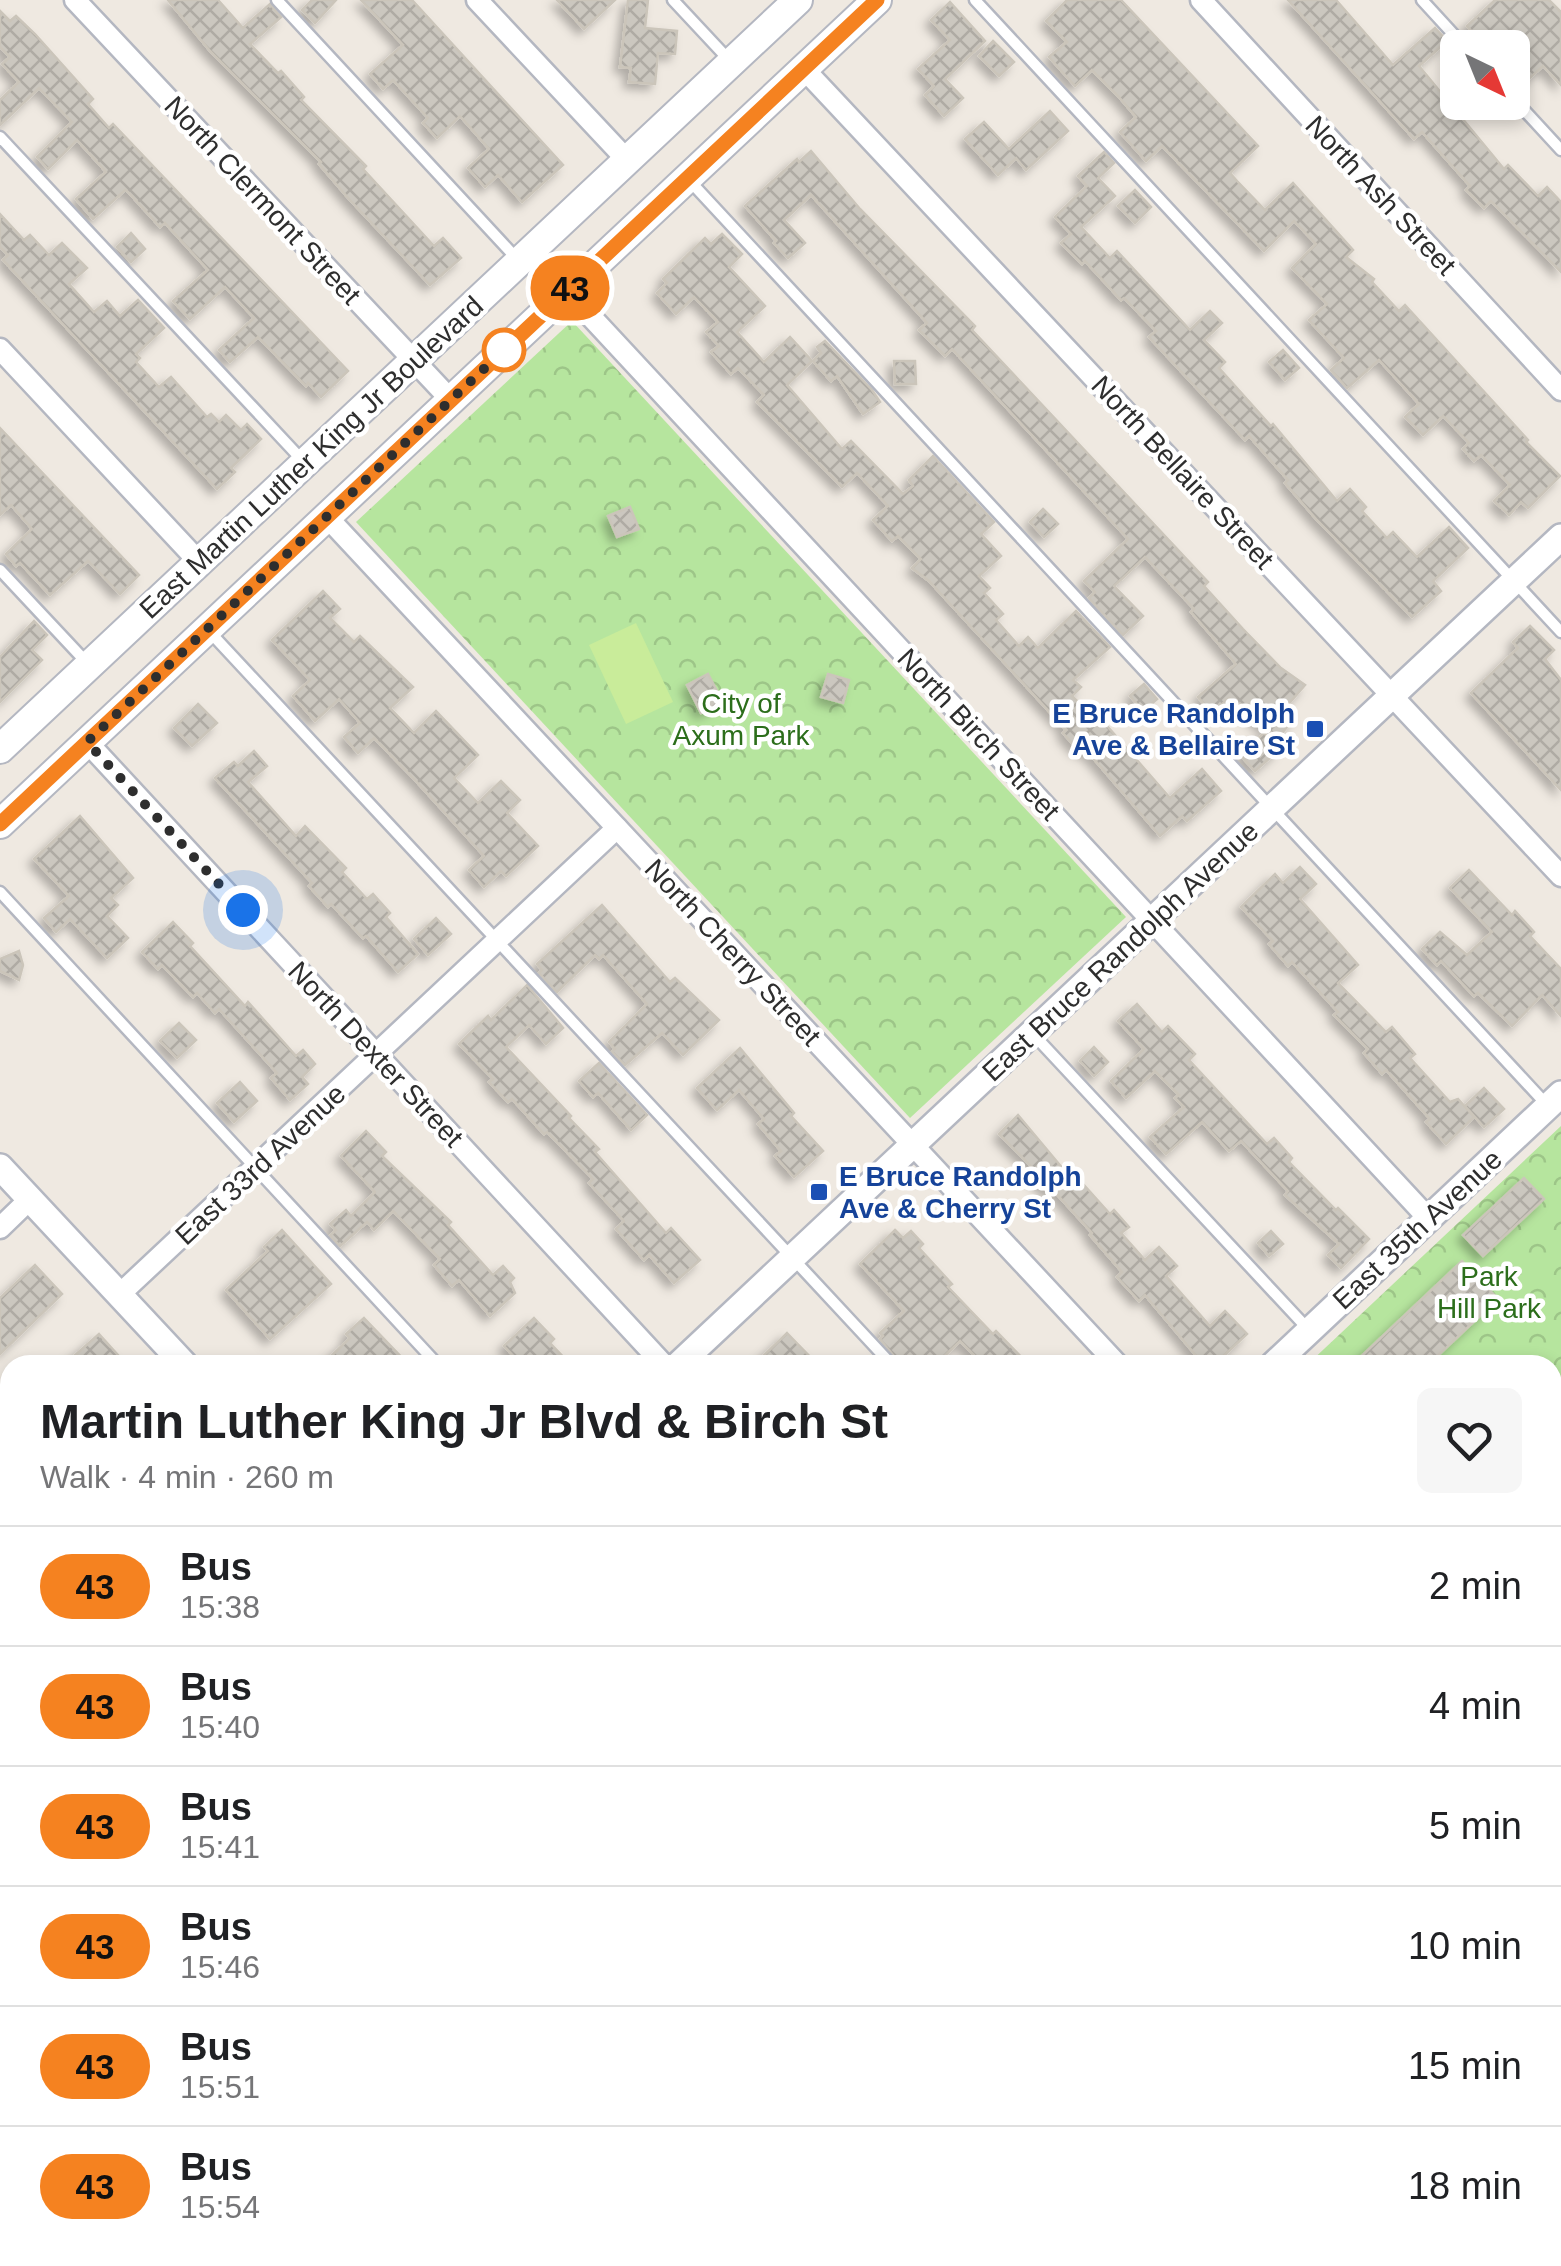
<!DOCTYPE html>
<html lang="en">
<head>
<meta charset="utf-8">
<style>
	:root { --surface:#fff; --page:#f6f6f6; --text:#202124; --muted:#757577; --line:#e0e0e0 }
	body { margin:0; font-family:Helvetica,sans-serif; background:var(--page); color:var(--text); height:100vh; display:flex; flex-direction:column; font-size:38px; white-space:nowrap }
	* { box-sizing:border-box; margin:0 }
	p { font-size:32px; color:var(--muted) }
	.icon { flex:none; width:55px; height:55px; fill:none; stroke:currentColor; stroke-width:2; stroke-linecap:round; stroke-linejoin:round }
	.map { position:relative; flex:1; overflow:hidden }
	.drawer { position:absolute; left:0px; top:1355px; width:1562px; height:912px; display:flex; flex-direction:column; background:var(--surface); border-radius:30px 30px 0 0; box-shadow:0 5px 15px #0003 }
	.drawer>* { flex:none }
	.badge { padding:0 20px; border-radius:32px; font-size:35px; line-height:65px }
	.needle { width:65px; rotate:137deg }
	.buttons { position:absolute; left:1440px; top:30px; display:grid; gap:20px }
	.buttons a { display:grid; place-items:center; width:90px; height:90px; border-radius:15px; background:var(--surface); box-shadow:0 5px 15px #0003; font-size:50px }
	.you { position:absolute; width:50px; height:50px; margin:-25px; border:8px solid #fff; border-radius:50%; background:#1a73e8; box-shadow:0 0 0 15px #1a73e833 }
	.map>.badge { position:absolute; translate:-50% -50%; box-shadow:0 0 0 5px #fff }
	.round { display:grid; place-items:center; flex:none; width:105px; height:105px; border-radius:15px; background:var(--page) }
	.overview { display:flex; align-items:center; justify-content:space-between; height:170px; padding:0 40px }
	h1 { font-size:48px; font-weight:700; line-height:75px }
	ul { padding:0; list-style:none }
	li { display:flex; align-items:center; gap:30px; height:120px; padding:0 40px; border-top:2px solid var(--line) }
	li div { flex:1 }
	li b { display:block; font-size:38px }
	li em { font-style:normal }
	li .badge { min-width:110px; font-weight:700; text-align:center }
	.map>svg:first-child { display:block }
	.park { fill:url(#park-crowns) }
	.pitch { fill:#c9ec9a }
	.building { fill:url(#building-cross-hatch); stroke:#cbc5ba; stroke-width:2.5; filter:url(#shadow) }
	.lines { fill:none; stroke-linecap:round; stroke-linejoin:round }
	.service-casing { stroke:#b4b7c1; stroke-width:15 }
	.minor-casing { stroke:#b4b7c1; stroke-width:25 }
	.tertiary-casing { stroke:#b4b7c1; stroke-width:30 }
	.secondary-casing { stroke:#b4b7c1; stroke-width:32 }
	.service { stroke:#fff; stroke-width:10 }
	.minor { stroke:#fff; stroke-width:20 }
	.tertiary { stroke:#fff; stroke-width:25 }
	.secondary { stroke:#fff; stroke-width:28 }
	.line-casing { stroke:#fff; stroke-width:22 }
	.line { stroke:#f58220; stroke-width:15 }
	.walk { stroke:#2e2e2e; stroke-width:10; stroke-dasharray:0 18 }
	.stop-dot { fill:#fff; stroke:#f58220; stroke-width:5 }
	.transit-dot { fill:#1a4fb4; stroke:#fff; stroke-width:4 }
	.labels { text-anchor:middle; stroke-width:9; stroke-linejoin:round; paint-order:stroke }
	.street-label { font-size:28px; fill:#2e2e2e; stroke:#fff }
	.park-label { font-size:28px; fill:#2c6e1b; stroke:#fff }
	.transit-label { font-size:28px; font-weight:bold; fill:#164399; stroke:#fff; text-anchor:end }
</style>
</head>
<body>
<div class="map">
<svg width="1561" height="2266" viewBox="0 0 1561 2266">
	<defs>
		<pattern id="park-crowns" width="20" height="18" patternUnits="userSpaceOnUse" patternTransform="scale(2.5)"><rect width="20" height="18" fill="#b6e59e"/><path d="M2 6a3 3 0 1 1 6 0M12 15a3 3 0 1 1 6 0" fill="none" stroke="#9dc588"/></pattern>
		<pattern id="building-cross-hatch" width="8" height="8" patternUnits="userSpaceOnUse" patternTransform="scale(2.5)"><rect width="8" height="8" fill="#cbc7bf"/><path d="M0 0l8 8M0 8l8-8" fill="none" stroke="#afaba4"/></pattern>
		<filter id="shadow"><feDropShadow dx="-5.5" dy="5.5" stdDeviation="5" flood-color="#0004"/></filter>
	</defs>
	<rect width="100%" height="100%" fill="#efe9e1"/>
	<g class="park">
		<path d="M572,321L1126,917L910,1118L356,522Z"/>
		<path d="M1561,1126V2112L1552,2102V1365H1307Z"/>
	</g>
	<path class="pitch" d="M636,623L673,702L626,724L589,645Z"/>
	<g class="building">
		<path d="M168,0H218L243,28L270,4L281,17L250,44L278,73L281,71L304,97L301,100L366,166L363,169L434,246L443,238L461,258L430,285L349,199L319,164L321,162L210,51Z"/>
		<path d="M312,0H336L315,23L302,10Z"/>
		<path d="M361,0H412L563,165L522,202L498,175L485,187L468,168L489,149L460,116L437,138L423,123L428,118L393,80L383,89L370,74L403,45Z"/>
		<path d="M557,0H615L584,29Z"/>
		<path d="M628,0H648L645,28L677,31L675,54L658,53L655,84L629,82L631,68L620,67Z"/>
		<path d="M1067,0H1121L1258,146L1230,173L1237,181L1265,210L1293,183L1353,250L1346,257L1374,279L1372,282L1399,311L1405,305L1528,440L1526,442L1560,476L1528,508L1521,502L1509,515L1494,501L1510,485L1481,455L1474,461L1463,449L1469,443L1443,416L1423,435L1405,417L1419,404L1379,360L1347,388L1331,370L1344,358L1309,320L1327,304L1292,268L1316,244L1294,221L1264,251L1162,146L1146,161L1120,132L1136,117L1119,97L1092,70L1075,86L1049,57L1067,42L1046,21Z"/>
		<path d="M1288,0H1336L1393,65L1435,28L1447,41L1419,66L1504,169L1508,165L1538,196L1547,187L1561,202V272L1491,201L1484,208L1466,190L1470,186L1422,132L1414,139Z"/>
		<path d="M1495,0H1549L1561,12V85L1543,66L1524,83L1512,70V48H1487L1467,26Z"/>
		<path d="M950,2L985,41L945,79L963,98L944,116L925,95L934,86L918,69L950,40L931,20Z"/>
		<path d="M0,11L10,21L16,16L35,34L93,99L88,104L109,128L113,124L348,371L321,397L308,383L306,386L258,337L230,362L219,350L254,318L225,287L190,319L173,301L208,270L165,223L160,227L128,192L125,190L93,219L76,199L106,172L77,140L48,169L37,157L72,122L39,88L0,125V100L19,82L2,64L10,57L0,47Z"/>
		<path d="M993,41L1014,62L999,76L979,56Z"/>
		<path d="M1050,111L1068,131L1026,170L1016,158L998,175L965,139L984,122L1009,149Z"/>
		<path d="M811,151L860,209L975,326L972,330L1208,582L1204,586L1243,629L1281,668L1305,685L1286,707L1296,716L1278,738L1229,698L1212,713L1198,697L1236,664L1191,612L1194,609L1145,557L1114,586L1143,616L1123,635L1089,598L1095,592L1084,581L1128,539L952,349L945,356L919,330L927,323L811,195L784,220L805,243L788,258L774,243L776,241L745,206L797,159L799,162Z"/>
		<path d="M1104,152L1114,163L1098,178L1115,196L1081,227L1110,258L1117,251L1190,330L1210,311L1222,323L1204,340L1225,362L1219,368L1271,426L1273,424L1337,501L1350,489L1366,507L1362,511L1387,538L1393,532L1417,557L1449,527L1468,548L1433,581L1441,591L1412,617L1316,519L1285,483L1288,480L1249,436L1245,440L1149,337L1156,331L1124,298L1121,300L1085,261L1082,264L1061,243L1071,234L1055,217L1087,186L1078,176Z"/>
		<path d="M1135,190L1151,207L1135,223L1118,206Z"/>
		<path d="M0,214L24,240L30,235L49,255L62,243L87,268L69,284L94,312L107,301L120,316L138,300L164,328L136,354L140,358L136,362L159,387L171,377L207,417L211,414L219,422L226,415L241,430L247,424L261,439L231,468L235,472L217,489L3,260L8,255L0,247Z"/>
		<path d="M131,233L145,249L131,262L117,247Z"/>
		<path d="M722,234L742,254L729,267L765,306L737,332L764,362L790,337L812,361L787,385L842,449L851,441L903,494L913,486L909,480L933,456L994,522L981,534L1001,556L979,576L990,588L984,593L1003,614L996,620L1019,646L1028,637L1038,648L1076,611L1110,647L1073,680L1081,687L1072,696L1098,722L1101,719L1170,798L1202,769L1221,791L1187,821L1182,816L1160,836L1093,758L1082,748L1079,751L1063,733L1066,730L929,581L912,568L921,559L898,536L892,541L873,520L888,506L857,473L842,487L757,402L764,395L738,368L731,374L711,352L719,346L706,332L718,322L694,297L676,314L657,293L667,283L663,279L705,238L711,244Z"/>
		<path d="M825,341L872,390L880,402L863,414L837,376L831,381L813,361L821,353L817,347Z"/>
		<path d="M1283,350L1299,368L1285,380L1269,362Z"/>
		<path d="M894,361H915L916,384H895Z"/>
		<path d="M0,428L139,575L120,594L88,561L50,595L20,563L16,566L6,554L32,529L11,505L0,515Z"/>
		<path d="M630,507L639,529L617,537L608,516Z"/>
		<path d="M1043,509L1058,524L1044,537L1030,522Z"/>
		<path d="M323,591L340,609L330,618L354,642L360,636L413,687L390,708L414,733L436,711L478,755L454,778L478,803L501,781L520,800L507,813L538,846L506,876L501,871L484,887L469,870L484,856L414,779L374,738L358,753L344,737L360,723L339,699L315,721L293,696L310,680L272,640Z"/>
		<path d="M34,621L47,635L32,650L42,660L0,702V657Z"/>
		<path d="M1530,626L1554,650L1545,659L1561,680V790L1471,693L1518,648L1513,642Z"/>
		<path d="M708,674L723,702L701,713L687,685Z"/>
		<path d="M828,674L849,680L843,703L821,697Z"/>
		<path d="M1144,684L1157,699L1143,711L1130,696Z"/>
		<path d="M198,704L217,723L192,746L174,728Z"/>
		<path d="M1264,733L1279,750L1255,771L1240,755Z"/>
		<path d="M254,751L267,766L248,782L296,836L305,826L346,868L342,872L367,899L373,894L390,913L386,917L418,954L398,972L366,936L363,938L331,904L328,907L309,886L312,883L215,778L234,762L238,766Z"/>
		<path d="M80,816L133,878L111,898L118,905L107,916L128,938L107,958L70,919L56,932L44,918L69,896L34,859Z"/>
		<path d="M1300,867L1316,884L1300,899L1358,965L1338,983L1386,1032L1392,1027L1415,1054L1410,1058L1450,1102L1458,1099L1474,1117L1446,1144L1426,1122L1430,1119L1386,1070L1382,1074L1364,1053L1368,1049L1334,1015L1338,1012L1292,962L1288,966L1269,944L1273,941L1241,907L1275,874L1283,883Z"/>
		<path d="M1469,870L1512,915L1515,911L1534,932L1530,936L1561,969V1016L1542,995L1512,1026L1478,993L1474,996L1441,961L1437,965L1422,949L1440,932L1467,955L1492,932L1450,888Z"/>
		<path d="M602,905L670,982L675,978L719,1020L683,1055L662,1033L625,1065L612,1052L615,1049L609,1042L647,1004L603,955L599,959L595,955L557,992L539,973L542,970L537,964Z"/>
		<path d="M436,918L451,934L428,955L414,939Z"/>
		<path d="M173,922L193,943L190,946L245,1006L248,1002L296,1056L303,1050L315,1064L302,1077L308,1084L290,1100L271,1078L277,1073L219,1009L215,1013L197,993L193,997L162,965L158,969L142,952Z"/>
		<path d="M19,951L23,965L19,980L0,971V959Z"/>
		<path d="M527,985L563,1028L546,1044L529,1025L506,1047L571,1116L569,1118L599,1149L595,1152L666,1233L671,1228L700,1260L674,1283L649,1255L644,1260L616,1229L624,1221L589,1183L593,1179L547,1132L544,1134L512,1099L508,1102L489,1082L493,1079L459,1044L488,1016L491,1020Z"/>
		<path d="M1137,1004L1162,1032L1168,1026L1195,1054L1189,1060L1267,1144L1274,1138L1292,1158L1289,1162L1336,1210L1338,1208L1369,1239L1341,1268L1328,1255L1339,1244L1285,1195L1288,1191L1241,1141L1229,1151L1202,1122L1166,1154L1150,1137L1184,1107L1175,1098L1179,1095L1155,1071L1126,1098L1111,1081L1144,1049L1118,1021Z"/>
		<path d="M179,1023L196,1040L177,1058L160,1041Z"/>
		<path d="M1094,1047L1108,1062L1094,1076L1080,1061Z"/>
		<path d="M740,1048L794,1113L791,1116L823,1151L794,1177L775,1156L781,1151L758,1124L764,1119L739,1090L717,1110L697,1088Z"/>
		<path d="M599,1063L647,1115L631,1130L598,1093L593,1097L579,1081Z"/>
		<path d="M240,1082L257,1101L234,1122L217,1103Z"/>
		<path d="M1484,1088L1504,1109L1484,1127L1465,1106Z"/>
		<path d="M1018,1115L1079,1188L1084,1185L1110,1214L1114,1210L1129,1227L1121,1233L1145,1260L1159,1247L1177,1266L1166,1276L1210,1326L1225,1311L1247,1334L1214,1365H1204L1145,1295L1139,1301L1117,1277L1122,1272L1090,1235L1092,1233L1052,1189L1048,1192L1029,1171L1032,1167L999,1134Z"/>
		<path d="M366,1131L386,1152L382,1156L451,1222L448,1225L493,1275L503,1266L514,1278L510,1282L515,1293L490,1316L459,1280L452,1286L434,1265L440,1259L393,1211L374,1230L367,1222L340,1246L330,1236L336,1230L330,1224L346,1210L351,1216L375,1192L341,1156Z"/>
		<path d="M1524,1178L1544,1199L1483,1256L1463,1235Z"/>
		<path d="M282,1230L331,1284L270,1339L226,1290L268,1251L264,1247Z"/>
		<path d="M895,1230L903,1238L911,1231L923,1244L919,1248L952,1284L948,1287L993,1334L996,1331L1029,1365H984L960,1341L935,1365H901L880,1339L883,1336L880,1333L904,1311L860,1264Z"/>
		<path d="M1271,1231L1283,1244L1269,1256L1258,1243Z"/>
		<path d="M1462,1261L1498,1299L1428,1365H1352Z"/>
		<path d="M35,1265L62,1294L0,1354V1298Z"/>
		<path d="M364,1318L409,1365H322L350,1338L346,1334Z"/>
		<path d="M534,1318L554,1339L550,1343L571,1365H522L504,1346Z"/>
		<path d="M787,1333L818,1365H754Z"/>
		<path d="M99,1334L127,1365H64Z"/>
	</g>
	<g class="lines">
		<g class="service-casing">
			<g id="service">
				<path d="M277,0L518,260"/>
				<path d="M673,0L730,61"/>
				<path d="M975,0L1561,632"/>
				<path d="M1422,0L1466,48"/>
				<path d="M1512,97L1561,150"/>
				<path d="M0,137L303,461"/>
				<path d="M688,179L1547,1105"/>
				<path d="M0,570L89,665"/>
				<path d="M208,630L892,1365"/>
				<path d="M0,892L438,1365"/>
				<path d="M1033,1034L1308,1329"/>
				<path d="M0,2059L10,2070"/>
				<path d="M320,2258L328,2266"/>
				<path d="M751,2258L759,2266"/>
				<path d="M47,2266L56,2258"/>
			</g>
		</g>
		<g class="minor-casing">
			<g id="minor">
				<path d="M75,0L451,400"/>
				<path d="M477,0L627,160"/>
				<path d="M1201,0L1561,390"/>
				<path d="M804,69L1561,876"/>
				<path d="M529,250L1428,1218"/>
				<path d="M0,349L200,563"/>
				<path d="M327,517L1118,1365"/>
				<path d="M87,742L664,1365"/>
				<path d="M0,1228L30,1199"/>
				<path d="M120,1294L617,828"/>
				<path d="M0,1680L10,1691"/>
				<path d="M0,2141L10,2151"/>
				<path d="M109,2258L117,2266"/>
				<path d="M537,2258L545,2266"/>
				<path d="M1269,2258L1277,2266"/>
				<path d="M1547,2258L1555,2266"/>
				<path d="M1197,2266L1206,2258"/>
			</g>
		</g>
		<g class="tertiary-casing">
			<g id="tertiary">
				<path d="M0,1167L185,1365"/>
				<path d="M678,1365L1561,537"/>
				<path d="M1273,1365L1561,1094"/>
				<path d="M979,2258L987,2266"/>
				<path d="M277,2266L286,2258"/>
			</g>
		</g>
		<g class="secondary-casing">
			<g id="secondary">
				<path d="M0,749L798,0"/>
				<path d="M0,824L877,0"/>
			</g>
		</g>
		<use href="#service" class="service"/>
		<use href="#minor" class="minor"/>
		<use href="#tertiary" class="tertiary"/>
		<use href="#secondary" class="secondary"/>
	</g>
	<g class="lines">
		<g class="line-casing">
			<path id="line" d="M0,824L877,0"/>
		</g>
		<use href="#line" class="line"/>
		<path class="walk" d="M243,910L87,742L504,350"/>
	</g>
	<circle class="stop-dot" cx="504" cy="350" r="20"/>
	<g class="transit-dot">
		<rect x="1305" y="719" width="20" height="20" rx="5"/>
		<rect x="809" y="1182" width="20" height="20" rx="5"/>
	</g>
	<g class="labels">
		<g class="street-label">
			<text transform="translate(1381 195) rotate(47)" y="10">North Ash Street</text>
			<text transform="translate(263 200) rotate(47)" y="10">North Clermont Street</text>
			<text transform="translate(311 457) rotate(-43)" y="10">East Martin Luther King Jr Boulevard</text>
			<text transform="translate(1183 472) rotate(47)" y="10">North Bellaire Street</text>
			<text transform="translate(979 734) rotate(47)" y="10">North Birch Street</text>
			<text transform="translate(1120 951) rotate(-43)" y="10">East Bruce Randolph Avenue</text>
			<text transform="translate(733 952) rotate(47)" y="10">North Cherry Street</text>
			<text transform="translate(376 1054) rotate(47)" y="10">North Dexter Street</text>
			<text transform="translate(260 1164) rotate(-43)" y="10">East 33rd Avenue</text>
			<text transform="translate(1417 1229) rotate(-43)" y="10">East 35th Avenue</text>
		</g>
		<g class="park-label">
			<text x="741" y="713">City of<tspan x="741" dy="32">Axum Park</tspan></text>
			<text x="1489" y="1286">Park<tspan x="1489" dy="32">Hill Park</tspan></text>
		</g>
		<g class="transit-label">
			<text x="1295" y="723">E Bruce Randolph<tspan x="1295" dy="32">Ave &amp; Bellaire St</tspan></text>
			<text x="839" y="1186" text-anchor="start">E Bruce Randolph<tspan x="839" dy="32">Ave &amp; Cherry St</tspan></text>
		</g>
	</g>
</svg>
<div class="buttons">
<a><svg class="needle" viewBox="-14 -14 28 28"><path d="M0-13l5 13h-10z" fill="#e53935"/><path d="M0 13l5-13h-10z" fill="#757577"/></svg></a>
</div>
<div class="you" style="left:243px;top:910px"></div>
<b class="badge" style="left:570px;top:288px;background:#f58220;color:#111">43</b>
<section class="drawer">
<div class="overview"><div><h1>Martin Luther King Jr Blvd &amp; Birch St</h1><p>Walk · 4 min · 260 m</p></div><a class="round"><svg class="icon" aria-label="heart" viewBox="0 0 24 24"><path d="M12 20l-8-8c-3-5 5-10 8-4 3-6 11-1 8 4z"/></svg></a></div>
<ul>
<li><span class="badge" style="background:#f58220;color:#111">43</span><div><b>Bus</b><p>15:38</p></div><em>2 min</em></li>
<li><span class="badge" style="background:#f58220;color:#111">43</span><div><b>Bus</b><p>15:40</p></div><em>4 min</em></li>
<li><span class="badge" style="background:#f58220;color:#111">43</span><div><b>Bus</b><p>15:41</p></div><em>5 min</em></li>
<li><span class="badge" style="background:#f58220;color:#111">43</span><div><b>Bus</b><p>15:46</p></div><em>10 min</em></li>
<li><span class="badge" style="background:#f58220;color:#111">43</span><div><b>Bus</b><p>15:51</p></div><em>15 min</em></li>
<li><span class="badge" style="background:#f58220;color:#111">43</span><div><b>Bus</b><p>15:54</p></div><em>18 min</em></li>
</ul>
</section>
</div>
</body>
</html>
